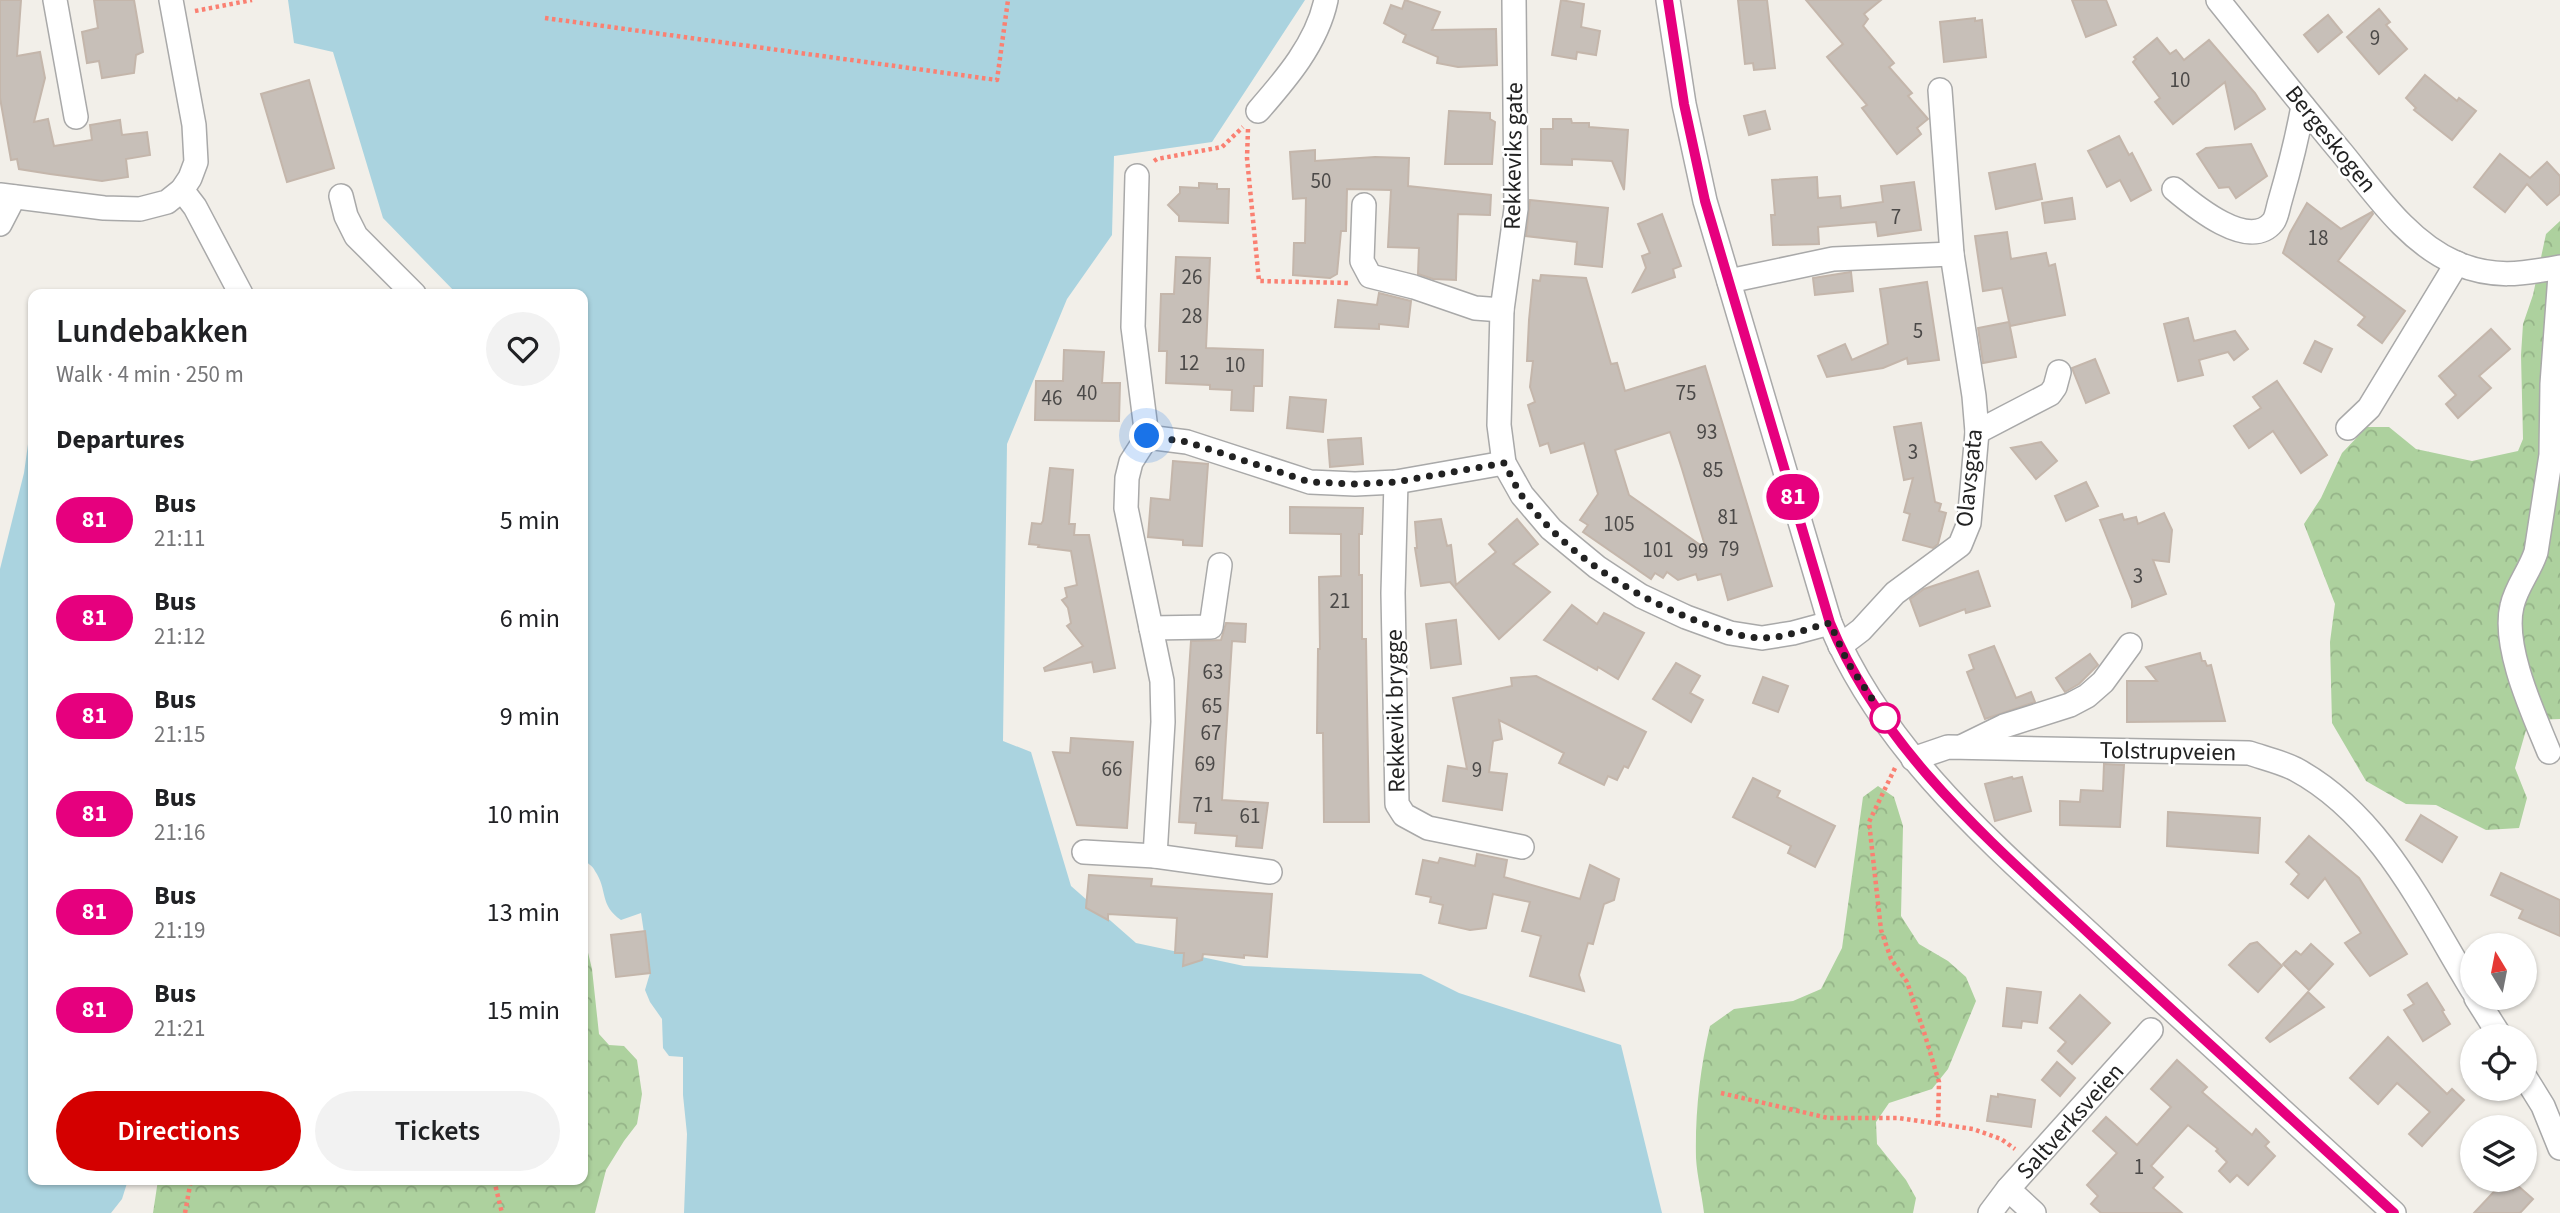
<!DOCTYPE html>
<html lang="en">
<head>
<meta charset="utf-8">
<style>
	:root { --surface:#fff; --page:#f2f2f2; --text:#202124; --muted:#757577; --accent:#d40000 }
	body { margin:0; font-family:"Source Sans 3",sans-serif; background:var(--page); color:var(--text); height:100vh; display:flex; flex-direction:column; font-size:26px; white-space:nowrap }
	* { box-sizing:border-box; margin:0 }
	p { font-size:23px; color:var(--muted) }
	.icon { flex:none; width:38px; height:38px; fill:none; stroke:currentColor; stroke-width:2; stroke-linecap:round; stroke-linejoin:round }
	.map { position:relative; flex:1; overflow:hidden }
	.drawer { position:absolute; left:28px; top:289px; width:560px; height:896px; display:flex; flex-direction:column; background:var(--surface); border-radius:14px; box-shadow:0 2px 5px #0004 }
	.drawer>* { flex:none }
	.badge { padding:0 14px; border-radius:23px; font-size:24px; line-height:46px }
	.needle { width:46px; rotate:350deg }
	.fabs { position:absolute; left:2460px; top:933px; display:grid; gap:14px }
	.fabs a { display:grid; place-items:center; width:77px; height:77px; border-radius:50%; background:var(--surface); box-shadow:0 2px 5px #0004; font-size:35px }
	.you { position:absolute; width:35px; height:35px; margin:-18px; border:5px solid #fff; border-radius:50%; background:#1a73e8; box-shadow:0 0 0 10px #1a73e833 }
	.map>.badge { position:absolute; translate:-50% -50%; box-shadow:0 0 0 4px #fff }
	h2 { padding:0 28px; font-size:26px; line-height:63px }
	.round { display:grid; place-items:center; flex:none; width:74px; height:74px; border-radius:37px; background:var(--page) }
	.head { display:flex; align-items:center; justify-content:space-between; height:119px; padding:0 28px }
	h1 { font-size:33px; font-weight:600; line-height:52px }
	.button { display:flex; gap:14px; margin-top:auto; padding:14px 28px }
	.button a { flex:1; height:80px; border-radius:42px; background:var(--accent); color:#fff; font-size:28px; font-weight:600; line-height:80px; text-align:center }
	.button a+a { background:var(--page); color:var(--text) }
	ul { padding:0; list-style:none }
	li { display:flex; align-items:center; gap:21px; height:98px; padding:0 28px }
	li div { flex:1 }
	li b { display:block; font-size:26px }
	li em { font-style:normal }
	li .badge { min-width:77px; font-weight:700; text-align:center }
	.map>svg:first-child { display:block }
	.forest { fill:url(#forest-crowns) }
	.water { fill:#aad3df }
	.building { fill:#c7bfb8; stroke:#c4b6ab; stroke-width:2; fill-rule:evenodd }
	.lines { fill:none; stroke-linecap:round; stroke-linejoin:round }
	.minor-casing { stroke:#a9a9a9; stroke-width:26 }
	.path { stroke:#fa8072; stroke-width:4.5; stroke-dasharray:3.5 3.5; stroke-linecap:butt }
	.minor { stroke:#fff; stroke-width:23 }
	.line-casing { stroke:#fff; stroke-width:16 }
	.line { stroke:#e6007e; stroke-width:10 }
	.walk { stroke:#222; stroke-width:7; stroke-dasharray:0 12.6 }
	.stop-dot { fill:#fff; stroke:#e6007e; stroke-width:3.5 }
	.labels { text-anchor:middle; stroke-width:5; stroke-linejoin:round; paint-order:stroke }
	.number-label { font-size:21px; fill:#4b4948 }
	.street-label { font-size:24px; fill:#222; stroke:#fff }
</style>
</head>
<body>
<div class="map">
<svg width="2560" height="1213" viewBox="0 0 2560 1213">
	<defs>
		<pattern id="forest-crowns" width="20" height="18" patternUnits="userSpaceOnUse" patternTransform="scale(1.75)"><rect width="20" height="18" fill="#add19e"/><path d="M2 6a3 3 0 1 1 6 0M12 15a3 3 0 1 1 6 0" fill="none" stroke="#95b388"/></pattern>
	</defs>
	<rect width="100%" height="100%" fill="#f2efe9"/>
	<g class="forest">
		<path d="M2560,221V719L2529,720L2515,768L2527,798L2519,828L2486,830L2436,805L2406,804L2366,781L2332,723L2330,642L2335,604L2304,524L2321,498L2342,453L2367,427H2389L2416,449L2472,461L2518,451L2523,439L2521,355L2523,324L2533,295L2546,234Z"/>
		<path d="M1878,786L1894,797L1903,826L1901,916L1919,944L1948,961L1966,977L1976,1001L1948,1069L1932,1089L1889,1103L1876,1122L1877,1144L1906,1180L1916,1198L1913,1213H1704C1702,1195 1697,1176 1696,1158C1695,1113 1700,1069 1710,1026L1734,1009L1793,1001L1821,989L1842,948L1863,797Z"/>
		<path d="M583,932L592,969L599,1034L609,1045L624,1046L637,1060L642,1094L637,1124L624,1141L606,1170L595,1213H153L158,1180H583Z"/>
	</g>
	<g class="water">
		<path d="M288,0H1305L1212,142L1114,156L1112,235L1067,299L1007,444L1003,741L1031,752L1071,886L1136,943L1244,966L1421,974L1459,993L1621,1045L1662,1213H684L687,1134L683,1095V1057L669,1056L663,1048L662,1019L650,1002L645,990L650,973L641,913L621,920C599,905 608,890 595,871C593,866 587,863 583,859V294H457L383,218L333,52L294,43Z"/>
		<path d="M33,431V1180H128L122,1199L111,1213H0V569L24,473L29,437Z"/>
	</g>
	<g class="building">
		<path d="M0,0H21L17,56L40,52L45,78L34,122L48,119L54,146L92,140L90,125L120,120L122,135L147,132L150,155L126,159L128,177L102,181L50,174L19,169L17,159L11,160L0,98Z"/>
		<path d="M94,0H134L143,52L136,55L134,73L102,78L99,61L87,63L82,32L98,28Z"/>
		<path d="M1405,0L1440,12L1432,30L1496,29L1497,65L1458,67L1437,63L1438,57L1403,42L1406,35L1384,23L1391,5L1402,9Z"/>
		<path d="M1561,0L1584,4L1581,27L1600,31L1596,55L1577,52L1576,59L1552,55Z"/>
		<path d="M1738,0H1767L1775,68L1754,70L1753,63L1745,64Z"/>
		<path d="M1806,0H1881L1864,14L1868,19L1863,26L1894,63L1889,67L1912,93L1908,96L1928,119L1917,128L1921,134L1897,154L1862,108L1867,105L1827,57L1843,44Z"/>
		<path d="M2072,0H2106L2116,25L2086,37Z"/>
		<path d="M2379,9L2390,22L2386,25L2407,49L2379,74L2347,37Z"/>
		<path d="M2328,15L2342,32L2318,52L2304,35Z"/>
		<path d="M1975,18V21L1982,20L1986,57L1944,62L1940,22Z"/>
		<path d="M2157,38L2170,54L2176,50L2184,60L2209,40L2255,93L2265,109L2235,129L2225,82L2173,124L2155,102L2160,98L2133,62L2136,59L2134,57Z"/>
		<path d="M2425,75L2457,101L2459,98L2476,111L2452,140L2414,110L2416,108L2406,98Z"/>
		<path d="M309,80L334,168L287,182L261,94Z"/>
		<path d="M1449,111L1490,113V119L1495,122L1492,164H1445Z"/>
		<path d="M1765,111L1770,129L1749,135L1744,116Z"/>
		<path d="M1553,119H1571L1572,123H1589V127L1628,130L1624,190L1612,161L1572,159V165L1541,164V129H1553Z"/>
		<path d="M2119,136L2129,155L2132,153L2151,190L2131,201L2120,180L2107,187L2088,151Z"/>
		<path d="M2251,144L2267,176L2236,198L2229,187L2219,188L2197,154L2206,148Z"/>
		<path d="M1315,150V161L1375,157L1409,158L1408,186L1491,195L1490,215L1458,214L1456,280L1433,279L1418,274L1419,248L1388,247L1391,190L1347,189L1346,231H1341L1337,274L1330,278L1293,275L1294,243H1305L1306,198L1293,199L1290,152Z"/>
		<path d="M2500,154L2530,178L2547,162L2560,176V194L2547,205L2527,184L2505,212L2474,187Z"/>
		<path d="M2035,164L2042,199L1996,209L1989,173Z"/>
		<path d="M1817,177L1818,198L1840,196L1841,208L1883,202L1881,186L1914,182L1921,230L1878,236L1876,222L1818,227L1819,244L1773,245L1771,215H1775L1772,180Z"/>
		<path d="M1199,183L1217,184V189H1229L1228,223L1179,221V216L1168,205L1180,193V187L1199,188Z"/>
		<path d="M2072,198L2075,219L2045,223L2042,203Z"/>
		<path d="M1530,200L1608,208L1602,267L1575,264L1577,242L1526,236Z"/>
		<path d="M2307,203L2341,229L2372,212L2373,214L2338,261L2405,311L2382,343L2358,325L2365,317L2283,253L2290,233Z"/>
		<path d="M1662,214L1681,266L1673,269L1675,277L1633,292L1646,268L1642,256L1650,253L1638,224Z"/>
		<path d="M2007,232L2011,259L2046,253L2049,266L2055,264L2065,315L2010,326L2002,288L1983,291L1975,236Z"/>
		<path d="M1176,257L1210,258L1206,348L1263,350L1262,386H1254L1253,411L1231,410L1232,390L1210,389V385L1166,383L1167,351H1159L1161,294H1174Z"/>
		<path d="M1851,272L1853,291L1815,295L1813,278Z"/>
		<path d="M1541,275L1586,278L1611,364L1617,363L1625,391L1705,366L1772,586L1728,600L1721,574L1698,580L1696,574L1678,580L1667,572L1663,578L1655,573L1651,579L1583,532L1588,525L1580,520L1598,494L1584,443L1551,453L1548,443L1540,446L1528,405L1535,402L1530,387L1533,361H1527L1529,320L1533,280L1540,281ZM1670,432L1682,469L1706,549L1629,495L1615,450Z"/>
		<path d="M1927,282L1939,360L1908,364L1907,358L1883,368L1827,377L1818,356L1845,344L1852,360L1888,344L1880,289Z"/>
		<path d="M1379,293L1411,301L1408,327L1379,324V329L1335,327L1338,300L1377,305Z"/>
		<path d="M2188,318L2194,341L2235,331L2248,349L2234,360L2228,352L2199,360L2203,375L2178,381L2164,324Z"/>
		<path d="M2009,322L2016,357L1983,363L1978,328Z"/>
		<path d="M2491,329L2510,349L2479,376L2491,388L2458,418L2446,404L2456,395L2439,376Z"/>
		<path d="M2315,341L2332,349L2321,372L2304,363Z"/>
		<path d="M1064,350L1104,352L1102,383H1120L1119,421L1035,420L1036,381H1063Z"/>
		<path d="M2095,359L2109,393L2086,403L2072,368Z"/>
		<path d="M2277,381L2327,455L2301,473L2273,431L2249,448L2234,426L2261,408L2253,397Z"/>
		<path d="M1290,397L1326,400L1323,432L1287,428Z"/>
		<path d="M1921,423L1935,502L1941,504L1939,511L1946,513L1938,544L1933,548L1903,540L1910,514L1904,512L1913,478L1904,480L1894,427Z"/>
		<path d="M1361,438L1363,464L1330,467L1328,440Z"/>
		<path d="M2041,442L2057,461L2036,479L2011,448Z"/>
		<path d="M1173,461L1208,464L1202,546L1183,545V540L1148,537L1151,498L1170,500Z"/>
		<path d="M1050,468L1073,470L1069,524H1075L1074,535H1089L1115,668L1094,672L1092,662L1045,671L1044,668L1083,646L1067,626L1071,623L1068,608L1062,600L1067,597L1065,588L1077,585L1071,551L1038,547L1039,545L1029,544L1032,523L1041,524L1043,521Z"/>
		<path d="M2086,482L2098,506L2066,521L2055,496Z"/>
		<path d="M1290,507L1363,508L1362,534H1359V575H1362V639H1366L1369,822H1324L1323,733H1317L1318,649H1320L1319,577L1341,576V534L1290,533Z"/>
		<path d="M2164,513L2172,530L2169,562L2153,560L2166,594L2132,607V601L2100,520L2122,514L2124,520L2136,517L2138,524Z"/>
		<path d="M1441,519L1447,546L1451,545L1456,585L1496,552L1489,544L1517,519L1538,544L1513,564L1550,592L1499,639L1450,582L1421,586L1415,548H1417L1415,522Z"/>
		<path d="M1978,571L1990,606L1966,613L1965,609L1920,626L1910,599L1924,589Z"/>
		<path d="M1572,605L1597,624L1604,613L1644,633L1618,679L1598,667L1597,670L1544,640Z"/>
		<path d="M1456,620L1461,664L1431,668L1426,624Z"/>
		<path d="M1226,623L1246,624L1245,642L1232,641L1222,800L1268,803L1262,848L1236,846L1237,836L1195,833L1196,823L1179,822L1191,641L1221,640Z"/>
		<path d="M1994,646L2016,698L2031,692L2035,702L1985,719L1967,672L1974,669L1969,655Z"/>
		<path d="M2200,653L2202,661H2205L2207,666L2211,665L2225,721L2127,722V681H2157L2146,667Z"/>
		<path d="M2090,654L2098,665L2079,684L2065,692L2056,678Z"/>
		<path d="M1676,663L1700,676L1690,693L1703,700L1691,722L1653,699Z"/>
		<path d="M1536,676L1646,732L1628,768L1624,766L1617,780L1608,776L1604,785L1559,763L1564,753L1499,720L1502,739L1493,741L1489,772L1507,774L1502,810L1443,801L1448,766L1467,769L1453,698L1512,686L1511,678Z"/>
		<path d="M1763,677L1788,686L1778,712L1753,703Z"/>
		<path d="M1071,738L1133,742L1127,828L1077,825L1053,752L1070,753Z"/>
		<path d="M2104,764L2124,765L2120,827L2060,825V801L2080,802L2081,790L2103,791Z"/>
		<path d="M2012,777L2013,779L2022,777L2031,811L1995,821L1985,784Z"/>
		<path d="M1753,778L1780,791L1777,797L1835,826L1815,867L1788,853L1791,846L1733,817Z"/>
		<path d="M2168,812L2260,818L2258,853L2167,846Z"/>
		<path d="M2421,815L2457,837L2442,862L2406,840Z"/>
		<path d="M2309,836L2359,878L2407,954L2370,976L2345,943L2361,933L2325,878L2308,898L2291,884L2299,874L2286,862Z"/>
		<path d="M1477,854L1507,860L1504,877L1580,899L1590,865L1619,879L1614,900L1604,904L1593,944L1588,943L1579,975L1584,991L1530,976L1541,936L1522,931L1530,902L1493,894L1486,928L1470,930L1439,923L1443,905L1430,902L1431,897L1416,894L1423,860L1438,863L1440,858L1475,866Z"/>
		<path d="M2501,873L2560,900V936L2519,918L2523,910L2491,895Z"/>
		<path d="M1089,875L1152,879L1151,886L1272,894L1267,957L1244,955V958L1203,954L1202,960L1183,966L1184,953H1175L1177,918L1108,914V920L1086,908Z"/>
		<path d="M645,931L650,973L616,977L611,935Z"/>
		<path d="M2257,942L2282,966L2258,992L2229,965L2250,944Z"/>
		<path d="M2311,944L2333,964L2309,990L2283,964L2296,951L2301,955Z"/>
		<path d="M2427,983L2444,1010L2442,1011L2450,1024L2423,1041L2404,1010L2414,1004L2408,995Z"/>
		<path d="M2007,988L2041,992L2037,1023L2022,1021L2021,1028L2003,1026Z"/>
		<path d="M2308,992L2324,1007L2270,1042L2266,1038Z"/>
		<path d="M2080,995L2110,1023L2072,1064L2058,1051L2066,1042L2050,1028Z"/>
		<path d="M2388,1037L2447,1094L2452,1089L2464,1100L2422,1146L2409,1134L2430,1112L2397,1083L2378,1104L2350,1078Z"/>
		<path d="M2177,1060L2207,1087L2202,1092L2252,1135L2256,1129L2269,1142L2265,1146L2275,1156L2248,1185L2237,1175L2230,1182L2219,1171L2227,1162L2216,1151L2218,1149L2188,1125L2151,1166L2163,1177L2153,1188L2182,1213H2101L2091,1204L2098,1196L2087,1185L2117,1153L2093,1131L2106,1117L2137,1145L2171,1107L2151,1089Z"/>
		<path d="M2057,1062L2075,1078L2060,1096L2042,1080Z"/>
		<path d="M1998,1094L2035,1100L2031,1127L1987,1121L1991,1096L1998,1097Z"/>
		<path d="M2504,1181L2513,1190L2517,1185L2533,1199L2520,1213H2474Z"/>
	</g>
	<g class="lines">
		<g class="minor-casing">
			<g id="minor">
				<path d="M55,0L76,117"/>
				<path d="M1514,0L1516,209L1502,310L1499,425L1504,463L1522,495L1551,529L1597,567L1641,596L1686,617L1730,633L1762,638L1793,633L1830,623"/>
				<path d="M1668,0L1684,104L1705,201L1830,623C1886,757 2001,851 2105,948C2201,1037 2298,1125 2394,1213"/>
				<path d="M2218,0C2259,51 2300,103 2342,153C2374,192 2408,243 2456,263C2493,279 2522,274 2560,267"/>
				<path d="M1258,111C1286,79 1317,43 1326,0"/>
				<path d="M1137,176L1133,327L1147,437L1131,462L1127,478L1126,508L1162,681L1163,722L1155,856"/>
				<path d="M2174,189C2193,205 2249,252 2273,222C2277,217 2278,207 2280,201C2289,170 2297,139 2303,106"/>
				<path d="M182,190L195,207L241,294"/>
				<path d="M0,195L104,208L140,209L167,202L182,190L190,178L196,162L194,125L171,0"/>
				<path d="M341,196L346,216L356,236L414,294"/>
				<path d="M1364,205L1362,261L1370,276L1414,287L1475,308L1502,310"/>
				<path d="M0,224L14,197"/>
				<path d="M1729,281L1833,259L1952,254"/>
				<path d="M2348,428L2369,408L2457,263"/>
				<path d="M1977,432L2050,394L2055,387L2059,372"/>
				<path d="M1147,437L1187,442L1310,482L1355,484L1396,482L1504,463"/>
				<path d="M1396,482L1393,593L1397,804L1404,815L1428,828L1522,847"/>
				<path d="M1151,628L1211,627L1220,565"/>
				<path d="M1840,646L1861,630L1895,593L1960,545L1969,523L1977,432L1974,396L1952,254L1940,90"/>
				<path d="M1963,746L2004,726L2070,705L2087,696L2103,682L2130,645"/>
				<path d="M2549,752C2534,715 2502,647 2512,606C2516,587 2530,571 2536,552L2551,455L2552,384L2560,275"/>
				<path d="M1913,759L1948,747L2249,753C2264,758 2281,762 2295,769C2381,815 2424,911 2473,991"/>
				<path d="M1084,852L1155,856L1270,872"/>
				<path d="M2476,998L2500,1036"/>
				<path d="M2525,1077L2543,1106L2560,1148"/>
				<path d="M2008,1189L2034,1213"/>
				<path d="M1990,1213L2008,1189L2151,1030"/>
			</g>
		</g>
		<g class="path">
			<path d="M195,11L252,0"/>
			<path d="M545,18L997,80L1008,0"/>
			<path d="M1248,129L1247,158L1259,281L1350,283"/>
			<path d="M1154,161L1157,159L1222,147L1243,127"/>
			<path d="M1895,768L1869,822L1881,930L1891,959L1907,982L1924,1032L1939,1082L1938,1124"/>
			<path d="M1721,1093L1828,1118H1899L1973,1129L2001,1139L2015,1149"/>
			<path d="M494,1180L502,1213"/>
			<path d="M185,1213L191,1180"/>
		</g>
		<use href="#minor" class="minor"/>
	</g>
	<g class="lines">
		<g class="line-casing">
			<path id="line" d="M1668,0L1684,104L1705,201L1830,623C1884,754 1996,846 2097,941C2195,1032 2295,1122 2394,1213"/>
		</g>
		<use href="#line" class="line"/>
		<path class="walk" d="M1147,436L1187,442L1310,482L1355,484L1396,482L1504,463C1510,473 1515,486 1522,496C1566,555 1636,599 1705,624C1723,630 1743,638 1762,638C1785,638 1809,628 1830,623L1848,663L1885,718"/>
	</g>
	<circle class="stop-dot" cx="1885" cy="718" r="14"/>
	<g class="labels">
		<g class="number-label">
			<text x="2375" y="45">9</text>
			<text x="2180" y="87">10</text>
			<text x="1321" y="188">50</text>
			<text x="1896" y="224">7</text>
			<text x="2318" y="245">18</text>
			<text x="1192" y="284">26</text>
			<text x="1192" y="323">28</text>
			<text x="1918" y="338">5</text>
			<text x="1189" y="370">12</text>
			<text x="1235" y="372">10</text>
			<text x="1087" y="400">40</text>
			<text x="1686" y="400">75</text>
			<text x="1052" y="405">46</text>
			<text x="1707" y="439">93</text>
			<text x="1913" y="459">3</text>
			<text x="1713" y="477">85</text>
			<text x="1728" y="524">81</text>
			<text x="1619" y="531">105</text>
			<text x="1729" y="556">79</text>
			<text x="1658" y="557">101</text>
			<text x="1698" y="558">99</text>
			<text x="2138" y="583">3</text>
			<text x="1340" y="608">21</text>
			<text x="1213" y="679">63</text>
			<text x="1212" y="713">65</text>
			<text x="1211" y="740">67</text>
			<text x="1205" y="771">69</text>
			<text x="1112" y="776">66</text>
			<text x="1477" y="777">9</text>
			<text x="1203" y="812">71</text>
			<text x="1250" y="823">61</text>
			<text x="2139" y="1174">1</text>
		</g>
		<g class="street-label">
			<text transform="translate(2331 139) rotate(51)" y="8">Bergeskogen</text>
			<text transform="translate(1513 156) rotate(-89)" y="8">Rekkeviks gate</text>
			<text transform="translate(1969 478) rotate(-84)" y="8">Olavsgata</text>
			<text transform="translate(1395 711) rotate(-91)" y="8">Rekkevik brygge</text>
			<text transform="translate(2168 751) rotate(1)" y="8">Tolstrupveien</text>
			<text transform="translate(2070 1121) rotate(-48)" y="8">Saltverksveien</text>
		</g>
	</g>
</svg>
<div class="fabs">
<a><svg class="needle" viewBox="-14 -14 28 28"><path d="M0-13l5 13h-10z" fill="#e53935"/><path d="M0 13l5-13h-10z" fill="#757577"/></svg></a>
<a><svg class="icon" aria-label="locate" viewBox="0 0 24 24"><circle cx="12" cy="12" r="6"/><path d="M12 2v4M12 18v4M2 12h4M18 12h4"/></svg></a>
<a><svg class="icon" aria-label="layers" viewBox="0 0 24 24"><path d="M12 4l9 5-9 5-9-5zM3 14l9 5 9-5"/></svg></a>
</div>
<div class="you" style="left:1147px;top:436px"></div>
<b class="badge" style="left:1793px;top:497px;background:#e6007e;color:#fff">81</b>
<section class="drawer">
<div class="head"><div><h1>Lundebakken</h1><p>Walk · 4 min · 250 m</p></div><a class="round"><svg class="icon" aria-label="heart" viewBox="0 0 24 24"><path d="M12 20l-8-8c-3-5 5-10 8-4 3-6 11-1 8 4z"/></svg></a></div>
<h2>Departures</h2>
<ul>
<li><span class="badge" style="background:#e6007e;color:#fff">81</span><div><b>Bus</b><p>21:11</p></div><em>5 min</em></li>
<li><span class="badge" style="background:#e6007e;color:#fff">81</span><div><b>Bus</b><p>21:12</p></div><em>6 min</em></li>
<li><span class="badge" style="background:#e6007e;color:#fff">81</span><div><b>Bus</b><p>21:15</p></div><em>9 min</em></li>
<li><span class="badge" style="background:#e6007e;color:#fff">81</span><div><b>Bus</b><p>21:16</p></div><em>10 min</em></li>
<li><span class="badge" style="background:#e6007e;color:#fff">81</span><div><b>Bus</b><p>21:19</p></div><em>13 min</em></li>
<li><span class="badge" style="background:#e6007e;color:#fff">81</span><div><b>Bus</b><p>21:21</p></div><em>15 min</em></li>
</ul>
<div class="button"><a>Directions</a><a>Tickets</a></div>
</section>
</div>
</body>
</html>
